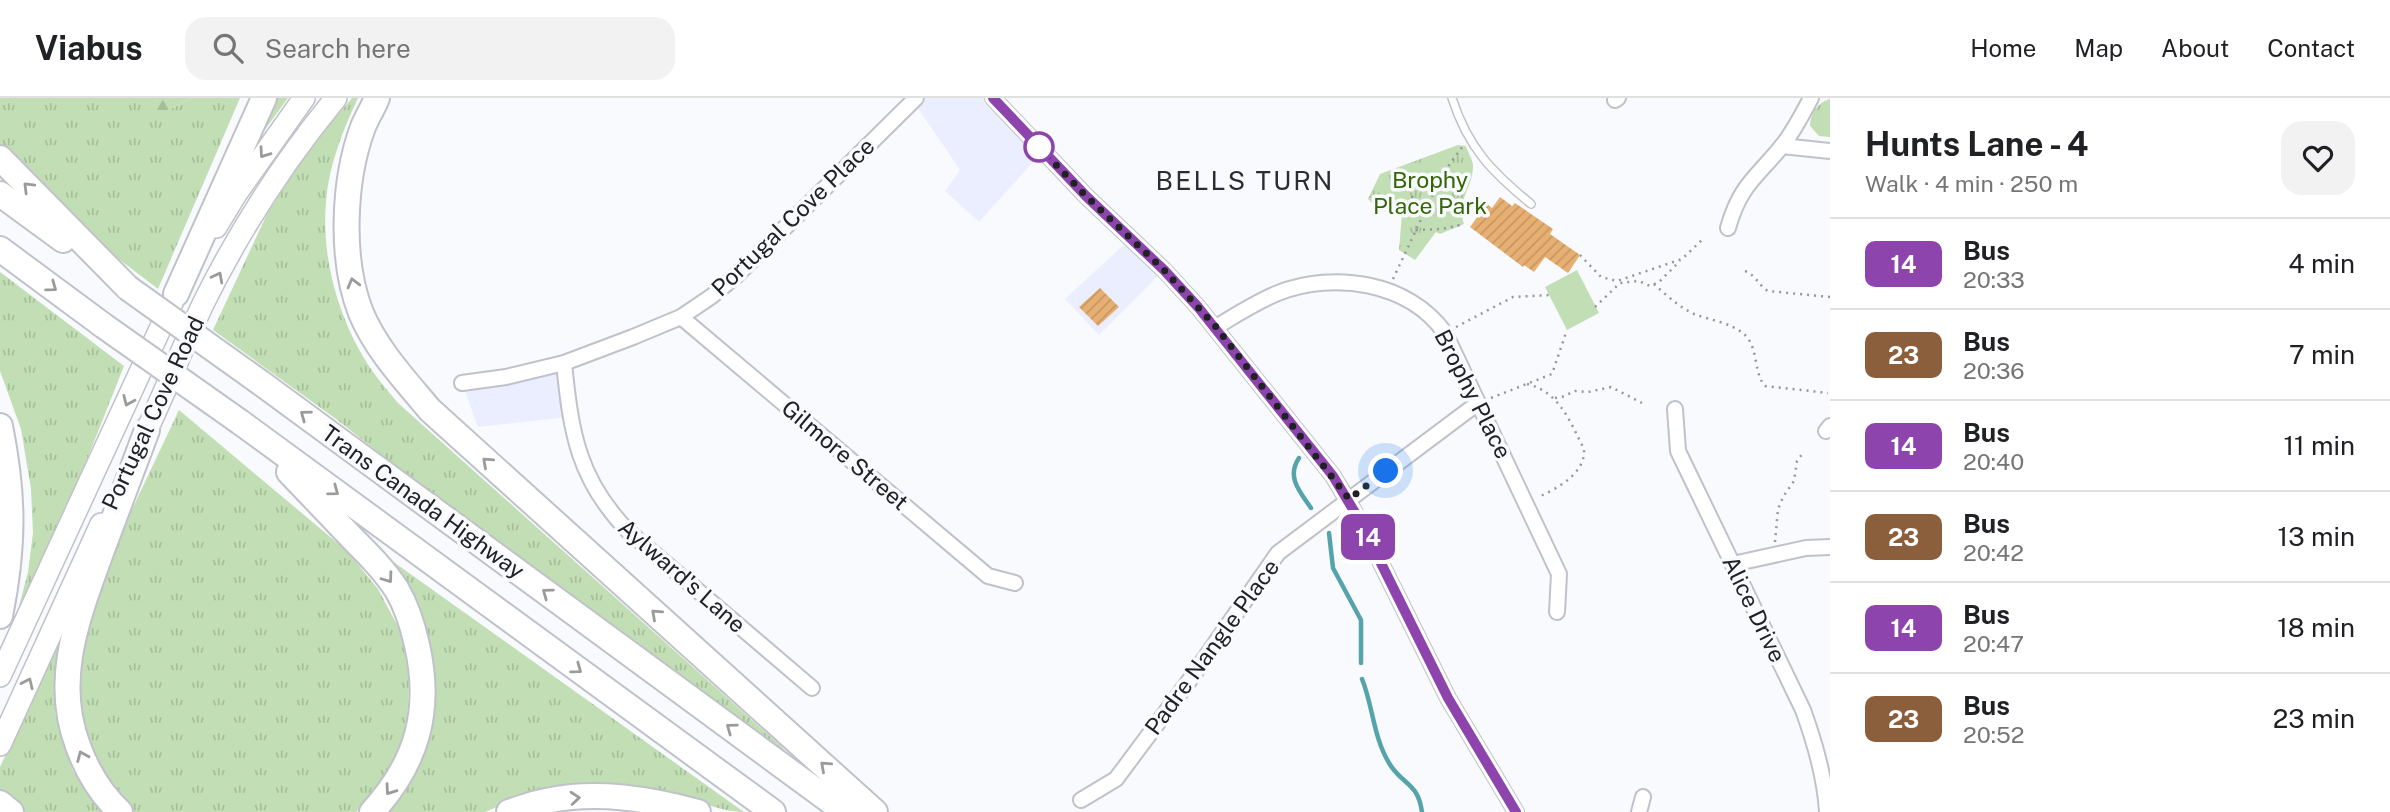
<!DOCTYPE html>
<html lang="en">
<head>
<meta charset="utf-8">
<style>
	:root { --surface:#fff; --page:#f2f2f2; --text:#202124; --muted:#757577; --line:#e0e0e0 }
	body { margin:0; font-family:"Public Sans",sans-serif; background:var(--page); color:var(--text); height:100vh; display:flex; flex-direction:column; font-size:26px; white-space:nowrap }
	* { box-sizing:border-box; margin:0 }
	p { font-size:23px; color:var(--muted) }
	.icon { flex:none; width:38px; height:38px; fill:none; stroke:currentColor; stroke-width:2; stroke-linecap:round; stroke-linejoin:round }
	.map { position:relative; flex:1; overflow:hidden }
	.sheet { display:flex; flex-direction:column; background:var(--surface); width:560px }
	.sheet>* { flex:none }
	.badge { padding:0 14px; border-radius:10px; font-size:24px; line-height:46px }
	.you { position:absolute; width:35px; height:35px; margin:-18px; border:5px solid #fff; border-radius:50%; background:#1a73e8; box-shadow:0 0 0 10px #1a73e833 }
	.map>.badge { position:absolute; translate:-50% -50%; box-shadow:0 0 0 4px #fff }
	.round { display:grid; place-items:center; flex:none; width:74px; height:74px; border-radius:21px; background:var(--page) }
	.head { display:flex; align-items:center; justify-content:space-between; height:119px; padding:0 35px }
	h1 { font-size:33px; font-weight:700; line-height:52px }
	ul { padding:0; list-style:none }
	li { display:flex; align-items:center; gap:21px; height:91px; padding:0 35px; border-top:2px solid var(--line) }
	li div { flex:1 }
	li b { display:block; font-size:26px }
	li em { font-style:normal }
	li .badge { min-width:77px; font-weight:700; text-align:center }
	header { display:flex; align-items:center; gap:42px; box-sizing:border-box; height:98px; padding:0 35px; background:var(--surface); border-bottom:2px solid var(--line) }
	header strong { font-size:33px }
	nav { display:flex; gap:38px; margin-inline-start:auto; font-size:24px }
	.search { width:490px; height:63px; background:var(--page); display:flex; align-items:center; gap:18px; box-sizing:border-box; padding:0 24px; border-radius:21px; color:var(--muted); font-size:26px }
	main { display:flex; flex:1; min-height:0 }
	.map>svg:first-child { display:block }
	.built { fill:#ebeeff }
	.grass { fill:url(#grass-tufts) }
	.forest { fill:url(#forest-firs) }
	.garden { fill:#c2deb4 }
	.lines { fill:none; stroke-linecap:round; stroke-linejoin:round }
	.stream { stroke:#56a4ab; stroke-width:4.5 }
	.building { fill:url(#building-hatch) }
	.lane-casing { stroke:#c0c2cb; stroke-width:10 }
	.street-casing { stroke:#c0c2cb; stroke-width:18 }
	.primary-casing { stroke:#c0c2cb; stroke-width:24 }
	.highway-casing { stroke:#c0c2cb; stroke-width:28 }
	.path { stroke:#96979a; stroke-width:2.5; stroke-dasharray:2 5; stroke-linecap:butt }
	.lane { stroke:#fff; stroke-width:7 }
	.street { stroke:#fff; stroke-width:14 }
	.primary { stroke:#fff; stroke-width:21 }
	.highway { stroke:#fff; stroke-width:24 }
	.highway-bridge-casing { stroke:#c0c2cb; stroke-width:28; stroke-linecap:butt }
	.highway-bridge { stroke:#fff; stroke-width:24 }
	.oneway { stroke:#9b9b9c }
	.line-casing { stroke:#fff; stroke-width:16 }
	.line { stroke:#8e44ad; stroke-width:10 }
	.walk { stroke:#202124; stroke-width:7; stroke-dasharray:0 12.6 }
	.stop-dot { fill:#fff; stroke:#8e44ad; stroke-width:3.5 }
	.labels { text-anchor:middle; stroke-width:7; stroke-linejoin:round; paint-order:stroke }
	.park-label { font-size:23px; fill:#336705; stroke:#f9fafe }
	.street-label { font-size:23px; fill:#202124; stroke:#f9fafe }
	.quarter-label { font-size:26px; letter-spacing:2px; fill:#2c2d34; stroke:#f9fafe }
</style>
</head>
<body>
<header>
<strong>Viabus</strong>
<div class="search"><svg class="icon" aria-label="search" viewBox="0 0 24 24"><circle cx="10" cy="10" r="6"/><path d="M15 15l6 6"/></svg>Search here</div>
<nav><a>Home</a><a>Map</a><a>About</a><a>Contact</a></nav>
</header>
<main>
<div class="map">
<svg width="1830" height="714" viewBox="0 0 1830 714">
	<defs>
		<pattern id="grass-tufts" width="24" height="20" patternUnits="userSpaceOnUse" patternTransform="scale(1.75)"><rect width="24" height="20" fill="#c2deb4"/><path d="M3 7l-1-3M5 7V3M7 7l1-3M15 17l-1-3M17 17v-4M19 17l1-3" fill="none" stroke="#a6be9b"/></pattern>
		<pattern id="forest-firs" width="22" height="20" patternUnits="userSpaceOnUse" patternTransform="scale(1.75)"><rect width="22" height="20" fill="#c2deb4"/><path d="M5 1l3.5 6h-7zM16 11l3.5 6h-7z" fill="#a6be9b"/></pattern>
		<pattern id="building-hatch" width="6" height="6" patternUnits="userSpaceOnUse" patternTransform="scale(1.75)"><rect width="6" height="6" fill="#e7b072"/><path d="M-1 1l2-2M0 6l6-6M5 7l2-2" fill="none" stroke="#c69763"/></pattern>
	</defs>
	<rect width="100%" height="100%" fill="#f9fafe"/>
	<g class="built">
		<path d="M916,0H993L1043,53L979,124L945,93L960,72L913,3Z"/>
		<path d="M1130,141L1164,172L1099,237L1065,201Z"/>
		<path d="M564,265L569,319L478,329L462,285Z"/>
	</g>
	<g class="grass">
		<path d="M0,0H157L155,12H168L192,0H240L158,191L107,152L0,50Z"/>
		<path d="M273,0H288L239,67Z"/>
		<path d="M352,0H358C343,32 329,67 326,103C321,161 339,223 371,271C379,283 389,294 398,305L780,647L804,676L447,408L336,321L213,232L268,114L312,47Z"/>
		<path d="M1830,1V39L1819,38L1810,28C1810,15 1818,4 1830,1Z"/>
		<path d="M1458,47L1466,48C1468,55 1474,63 1473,70C1472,92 1456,102 1464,126L1440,136L1436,134L1415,162L1399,152L1402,115L1380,113L1368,101L1380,76Z"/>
		<path d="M0,174L124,268L69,407L11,539L28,474L33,435L31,391L21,331L0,273Z"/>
		<path d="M179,312L347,453L378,491L402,536L409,580L407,630L391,668L369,702L356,714H129L79,639L78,552L102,475Z"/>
		<path d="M374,450L744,714C717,714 692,698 665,698C612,697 558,703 504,706L485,714H385L428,574Z"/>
		<path d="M61,548L57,564L55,615L73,673L101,714H24L0,695V669L55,552Z"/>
	</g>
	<path class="forest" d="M157,0H192L168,12H154Z"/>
	<path class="garden" d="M1577,172L1599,215L1567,232L1545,189Z"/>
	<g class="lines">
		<g class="stream">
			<path d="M1299,360C1286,379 1300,394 1311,410"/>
			<path d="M1329,435L1333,470L1361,522V565"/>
			<path d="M1362,581C1373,608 1373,638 1389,665C1402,687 1418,684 1422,714"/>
		</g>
	</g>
	<g class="building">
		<path d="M1500,99L1512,108L1515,105L1553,131L1550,136L1580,157L1568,175L1545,159L1534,174L1524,167L1523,169L1470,129L1487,106L1492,110Z"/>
		<path d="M1100,190L1119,209L1098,228L1079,209Z"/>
	</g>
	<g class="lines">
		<g class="lane-casing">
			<path id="lane" d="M1452,0C1468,50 1492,74 1531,106"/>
		</g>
		<g class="street-casing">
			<g id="street">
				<path d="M993,0L1086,98L1164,172L1198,209L1333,378L1360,423L1448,600L1516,714"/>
				<path d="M1615,2L1618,0"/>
				<path d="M1782,48L1830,53"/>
				<path d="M1728,130C1740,87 1756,80 1782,48C1794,33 1802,17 1811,0"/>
				<path d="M681,219L988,478L1015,485"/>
				<path d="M1216,229C1236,217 1256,204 1278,195C1334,173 1409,184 1445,235L1559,476L1557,514"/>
				<path d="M564,265C571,335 578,382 629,434L812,590"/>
				<path d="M462,285L506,279L564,265L633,239L681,219L712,198L737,177L916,0"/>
				<path d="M1675,311L1678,353L1803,612C1815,645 1825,679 1827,714"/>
				<path d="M1826,333L1830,328"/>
				<path d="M1733,466L1806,450L1830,449"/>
				<path d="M1081,702L1116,681L1189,583L1278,455L1478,305"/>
				<path d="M1639,714L1643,699"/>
			</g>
		</g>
		<g class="primary-casing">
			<g id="primary">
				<path d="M216,129L236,96L304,0"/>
				<path d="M140,347C162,301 181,253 203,206C239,133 284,63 336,0"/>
				<path d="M0,578L172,205"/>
				<path d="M0,647L101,426"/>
			</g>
		</g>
		<g class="highway-casing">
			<g id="highway">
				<path d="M377,0C373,10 367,19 363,29C343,83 340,162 361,215C376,251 405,282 430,312L875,714"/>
				<path d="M0,60L128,190"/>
				<path d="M0,96L63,142"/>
				<path d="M0,151L104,228"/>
				<path d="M176,196L264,0"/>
				<path d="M261,285L845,714"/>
				<path d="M240,324L773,714"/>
				<path d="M0,328C14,398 14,448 0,518"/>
				<path d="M289,374C310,396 331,418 352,440C368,456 385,473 397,492C407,509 413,529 417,547C432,613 417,665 372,714"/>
				<path d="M0,705L11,714"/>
				<path d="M120,714C100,695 87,673 78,648C52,580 79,516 102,452C117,412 132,372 147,332"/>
				<path d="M509,714C521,710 533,705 546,703C597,692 649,701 698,714"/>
			</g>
		</g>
		<g class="path">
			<path d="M1409,86L1407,88L1421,117"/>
			<path d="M1416,132L1442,131L1464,126"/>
			<path d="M1580,157L1601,179L1617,183L1682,161L1702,142"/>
			<path d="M1745,173C1756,177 1759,188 1768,193L1830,199"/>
			<path d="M1393,181L1442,77L1463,48"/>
			<path d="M1654,186C1666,197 1679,209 1694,216C1710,222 1732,225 1745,237C1759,251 1753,274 1765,288L1828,295"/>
			<path d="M1595,209L1620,185L1639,183L1650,188L1659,184L1680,163"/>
			<path d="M1456,229L1513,199L1549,197"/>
			<path d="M1527,286C1560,294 1570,324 1584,351C1586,375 1557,391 1538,399"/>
			<path d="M1491,300L1552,276L1567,232"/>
			<path d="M1555,300L1562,299L1575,293L1588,294L1611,289L1642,305"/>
			<path d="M1775,444L1778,411L1783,399L1794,383L1797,363L1803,355"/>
		</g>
		<use href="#lane" class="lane"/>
		<use href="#street" class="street"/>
		<use href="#primary" class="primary"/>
		<use href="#highway" class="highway"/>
		<g class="highway-bridge-casing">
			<g id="highway-bridge">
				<path d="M128,190L261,285"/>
				<path d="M104,228L240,324"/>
			</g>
		</g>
		<use href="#highway-bridge" class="highway-bridge"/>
	</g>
	<defs><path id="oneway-chevron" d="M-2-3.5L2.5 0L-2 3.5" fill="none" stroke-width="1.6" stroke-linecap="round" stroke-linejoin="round" transform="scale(1.75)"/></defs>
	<g class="oneway">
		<use href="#oneway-chevron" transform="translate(264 55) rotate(125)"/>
		<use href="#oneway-chevron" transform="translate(28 89) rotate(-135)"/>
		<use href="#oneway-chevron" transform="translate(218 179) rotate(-62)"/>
		<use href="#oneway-chevron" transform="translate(353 185) rotate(-105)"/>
		<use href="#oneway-chevron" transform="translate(52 189) rotate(36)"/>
		<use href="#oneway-chevron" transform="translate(128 303) rotate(114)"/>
		<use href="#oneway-chevron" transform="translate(305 317) rotate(-144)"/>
		<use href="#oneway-chevron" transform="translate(487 364) rotate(-138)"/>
		<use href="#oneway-chevron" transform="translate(334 393) rotate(36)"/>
		<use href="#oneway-chevron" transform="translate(388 480) rotate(54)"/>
		<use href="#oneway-chevron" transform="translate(547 495) rotate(-144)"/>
		<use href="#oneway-chevron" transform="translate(656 516) rotate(-138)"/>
		<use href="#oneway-chevron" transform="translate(577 571) rotate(36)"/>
		<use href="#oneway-chevron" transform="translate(28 585) rotate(-65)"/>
		<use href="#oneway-chevron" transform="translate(731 630) rotate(-144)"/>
		<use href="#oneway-chevron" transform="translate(82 658) rotate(-113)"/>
		<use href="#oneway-chevron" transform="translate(825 668) rotate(-138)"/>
		<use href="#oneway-chevron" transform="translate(390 692) rotate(125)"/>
		<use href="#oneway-chevron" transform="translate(575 700) rotate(-5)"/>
	</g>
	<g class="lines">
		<g class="line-casing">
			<path id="line" d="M993,0L1086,98L1164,172L1198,209L1333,378L1360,423L1448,600L1516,714"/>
		</g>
		<use href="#line" class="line"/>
		<path class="walk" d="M1039,49L1086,98L1164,172L1216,229L1349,401L1386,373"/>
	</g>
	<circle class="stop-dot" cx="1039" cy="49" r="14"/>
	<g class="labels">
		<g class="park-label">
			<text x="1430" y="90">Brophy<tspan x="1430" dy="26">Place Park</tspan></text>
		</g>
		<g class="street-label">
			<text transform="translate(793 119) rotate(-44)" y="8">Portugal Cove Place</text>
			<text transform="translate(1473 296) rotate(63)" y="8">Brophy Place</text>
			<text transform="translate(153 315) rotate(-65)" y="8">Portugal Cove Road</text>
			<text transform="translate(845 357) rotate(40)" y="8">Gilmore Street</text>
			<text transform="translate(423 404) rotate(36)" y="8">Trans Canada Highway</text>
			<text transform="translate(682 478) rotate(41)" y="8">Aylward's Lane</text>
			<text transform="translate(1754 511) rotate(64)" y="8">Alice Drive</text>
			<text transform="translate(1212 549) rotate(-54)" y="8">Padre Nangle Place</text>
		</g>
		<g class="quarter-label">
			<text x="1245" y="92">BELLS TURN</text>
		</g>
	</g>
</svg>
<div class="you" style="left:1386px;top:373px"></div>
<b class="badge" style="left:1368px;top:439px;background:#8e44ad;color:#fff">14</b>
</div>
<section class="sheet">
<div class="head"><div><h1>Hunts Lane - 4</h1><p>Walk · 4 min · 250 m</p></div><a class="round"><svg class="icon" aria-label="heart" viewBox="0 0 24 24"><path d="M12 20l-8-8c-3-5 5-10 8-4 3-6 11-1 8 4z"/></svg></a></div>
<ul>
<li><span class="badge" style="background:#8e44ad;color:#fff">14</span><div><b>Bus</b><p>20:33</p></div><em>4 min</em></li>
<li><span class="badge" style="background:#8b5e3c;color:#fff">23</span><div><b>Bus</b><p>20:36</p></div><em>7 min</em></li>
<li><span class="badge" style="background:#8e44ad;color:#fff">14</span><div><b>Bus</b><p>20:40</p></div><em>11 min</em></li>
<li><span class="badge" style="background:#8b5e3c;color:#fff">23</span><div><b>Bus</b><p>20:42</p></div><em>13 min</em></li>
<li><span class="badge" style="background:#8e44ad;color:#fff">14</span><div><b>Bus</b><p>20:47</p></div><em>18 min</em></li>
<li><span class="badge" style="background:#8b5e3c;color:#fff">23</span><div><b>Bus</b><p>20:52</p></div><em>23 min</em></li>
</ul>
</section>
</main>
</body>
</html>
